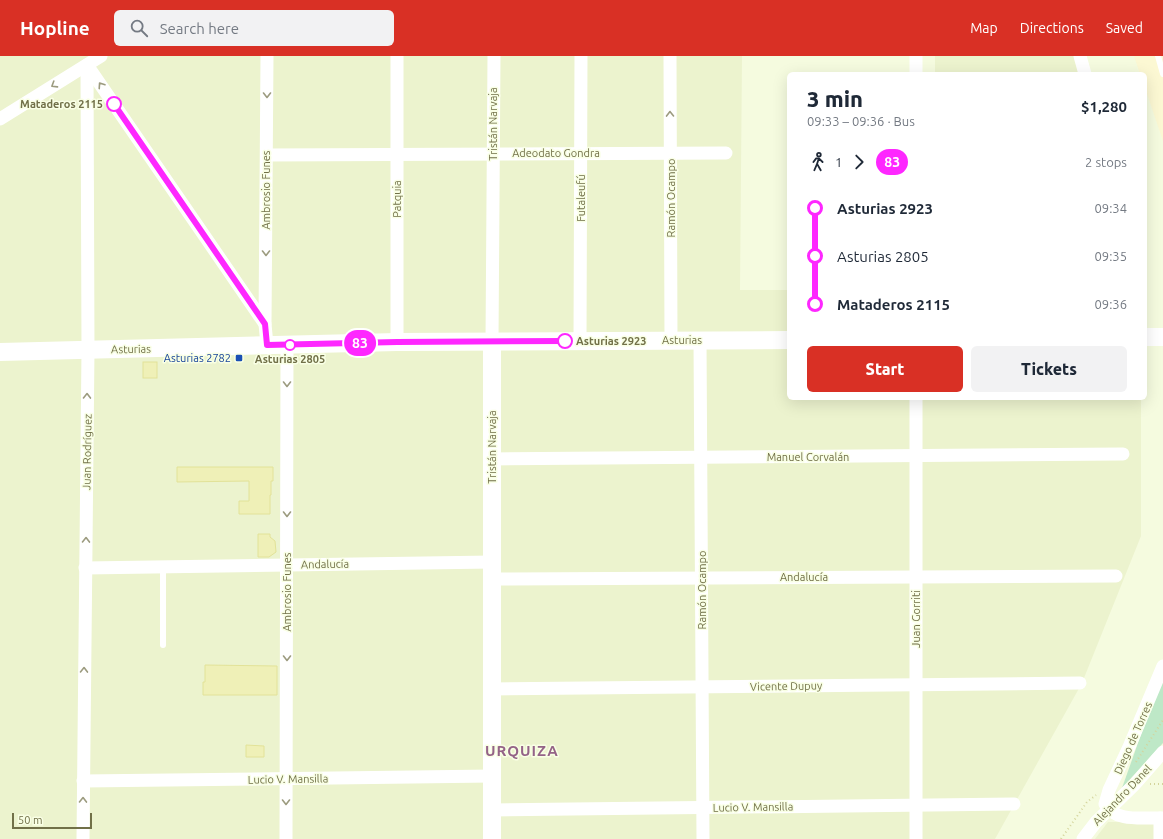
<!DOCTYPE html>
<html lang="en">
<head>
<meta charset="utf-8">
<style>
	:root { --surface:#fff; --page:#f2f2f3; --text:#1f2937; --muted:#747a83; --accent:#d93025 }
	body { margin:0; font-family:Ubuntu,sans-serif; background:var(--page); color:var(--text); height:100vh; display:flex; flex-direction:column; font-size:15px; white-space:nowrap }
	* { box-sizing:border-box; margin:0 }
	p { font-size:13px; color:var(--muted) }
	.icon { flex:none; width:22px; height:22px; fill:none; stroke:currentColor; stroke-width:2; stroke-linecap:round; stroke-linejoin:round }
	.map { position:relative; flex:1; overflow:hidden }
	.drawer { position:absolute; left:787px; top:16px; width:360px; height:328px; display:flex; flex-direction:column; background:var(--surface); border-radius:6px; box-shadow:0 4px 16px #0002 }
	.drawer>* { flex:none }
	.badge { padding:0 8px; border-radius:13px; font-size:14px; line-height:26px }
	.scale { position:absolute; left:12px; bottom:10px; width:80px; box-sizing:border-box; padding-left:4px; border:2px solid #717048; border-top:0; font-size:11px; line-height:14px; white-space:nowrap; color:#717048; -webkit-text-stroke:3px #f9ffe5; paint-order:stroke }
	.map>.badge { position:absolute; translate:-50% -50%; box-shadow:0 0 0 2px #fff }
	.legs { display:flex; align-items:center; gap:6px; height:44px; padding:0 20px; font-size:13px }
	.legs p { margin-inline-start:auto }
	.summary { display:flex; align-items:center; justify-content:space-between; height:68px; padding:0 20px }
	h1 { font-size:22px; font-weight:800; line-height:30px }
	.cta { display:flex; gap:8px; margin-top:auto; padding:8px 20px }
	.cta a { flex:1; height:46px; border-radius:6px; background:var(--accent); color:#fff; font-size:16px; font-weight:800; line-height:46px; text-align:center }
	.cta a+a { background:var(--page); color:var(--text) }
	ul { padding:0 20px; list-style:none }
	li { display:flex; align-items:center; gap:14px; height:48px; font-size:15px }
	li i { display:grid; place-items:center; width:6px; height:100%; margin:0 5px; background:currentColor }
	li i::after { content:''; width:10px; height:10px; margin:-5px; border:3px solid; border-radius:50%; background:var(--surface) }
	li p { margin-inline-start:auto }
	li:first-child i { background:linear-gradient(#0000 50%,currentColor 0) }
	li:last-child i { background:linear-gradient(currentColor 50%,#0000 0) }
	header { display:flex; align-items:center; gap:24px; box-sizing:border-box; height:56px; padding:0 20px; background:var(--accent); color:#fff }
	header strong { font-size:19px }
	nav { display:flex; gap:22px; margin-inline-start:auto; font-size:14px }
	.search { width:280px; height:36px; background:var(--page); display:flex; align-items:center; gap:10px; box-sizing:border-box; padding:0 14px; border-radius:6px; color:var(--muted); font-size:15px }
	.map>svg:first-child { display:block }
	.residential { fill:#ecf3ce }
	.commercial { fill:#fcf8d3 }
	.green { fill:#bee8c7 }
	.building { fill:#eff0b7; stroke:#e2e298 }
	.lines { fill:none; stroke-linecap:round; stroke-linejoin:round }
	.path { stroke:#d4d49b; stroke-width:2; stroke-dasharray:1 3; stroke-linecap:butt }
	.lane { stroke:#fff; stroke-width:6 }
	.street { stroke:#fff; stroke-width:13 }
	.secondary { stroke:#fff; stroke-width:18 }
	.oneway { stroke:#9c9b7f }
	.line-1-casing { stroke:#fff; stroke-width:9 }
	.line-1 { stroke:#fe27ff; stroke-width:6 }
	.stop-1-dot { fill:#fff; stroke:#fe27ff; stroke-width:2 }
	.transit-dot { fill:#1a4fb4; stroke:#f9ffe5; stroke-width:1.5 }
	.labels { text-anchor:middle; stroke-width:3; stroke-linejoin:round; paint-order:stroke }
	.stop-label { font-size:11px; font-weight:bold; fill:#717048; stroke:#f9ffe5; text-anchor:end }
	.street-label { font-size:11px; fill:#717048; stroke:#f9ffe5 }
	.transit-label { font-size:11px; fill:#164399; stroke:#f9ffe5; text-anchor:end }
	.district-label { font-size:15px; font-weight:bold; letter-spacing:1px; fill:#946387; stroke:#f9ffe5 }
</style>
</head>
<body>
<header>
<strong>Hopline</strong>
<div class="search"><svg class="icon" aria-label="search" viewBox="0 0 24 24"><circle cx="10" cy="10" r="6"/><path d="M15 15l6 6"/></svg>Search here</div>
<nav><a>Map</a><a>Directions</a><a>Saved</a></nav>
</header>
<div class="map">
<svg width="1163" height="783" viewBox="0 0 1163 783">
	<rect width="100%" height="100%" fill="#f5fbdf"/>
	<g class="residential">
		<path d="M0,0H742L740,234H789V342H1141V480L1082,627L995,783H0Z"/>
		<path d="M935,0H1075L1080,18H935Z"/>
		<path d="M1108,766H1163V783H1095Z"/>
	</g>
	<path class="commercial" d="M1134,0H1163V85L1145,32V18H1140Z"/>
	<path class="green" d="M1163,621V687L1122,732L1149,656Z"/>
	<g class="building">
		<rect x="143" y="306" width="14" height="16"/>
		<path d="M177,411H273V425H271V439H270V458H239V445H249V425L177,426Z"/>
		<path d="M258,478H270V481L275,485L276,496L269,501H258Z"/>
		<path d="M205,609L277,610V639H203V626H205Z"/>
		<path d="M246,689L264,690V701H246Z"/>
	</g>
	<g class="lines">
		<g class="path">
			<path d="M1136,706L1163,664"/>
			<path d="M1150,728H1163"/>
			<path d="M1061,783L1087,746L1096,739"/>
		</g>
		<g class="lane">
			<path d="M1158,0L1163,18"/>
			<path d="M163,589V510"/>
		</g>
		<g class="street">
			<path d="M397,0V286"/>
			<path d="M670,0L671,284"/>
			<path d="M1080,0L1085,18"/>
			<path d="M87,9L265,268"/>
			<path d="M916,18V0"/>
			<path d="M0,63L101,0"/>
			<path d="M267,99L726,97"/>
			<path d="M700,284L703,783"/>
			<path d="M492,285L494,0"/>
			<path d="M580,285L581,0"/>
			<path d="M267,289L265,268L267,0"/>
			<path d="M916,342V783"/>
			<path d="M492,403L1123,398"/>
			<path d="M85,512L492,506"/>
			<path d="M492,523L1116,520"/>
			<path d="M1163,610L1129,691L1109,734L1105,748C1115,767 1145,761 1163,762"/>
			<path d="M492,633L1080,627"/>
			<path d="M83,725L492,720"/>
			<path d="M492,754L1014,748"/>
			<path d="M1160,762V783"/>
			<path d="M83,783L88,294L87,9"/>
			<path d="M286,783L287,289"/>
			<path d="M1083,783L1096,766L1135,728L1163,696"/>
		</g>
		<g class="secondary">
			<path d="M1145,281H1163"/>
			<path d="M492,285V783"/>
			<path d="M0,296L397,286L789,284"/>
		</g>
	</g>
	<defs><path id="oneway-chevron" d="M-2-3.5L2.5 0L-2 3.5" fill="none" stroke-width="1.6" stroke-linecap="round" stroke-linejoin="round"/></defs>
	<g class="oneway">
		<use href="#oneway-chevron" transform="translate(54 29) rotate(148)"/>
		<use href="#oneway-chevron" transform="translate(101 29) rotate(-124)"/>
		<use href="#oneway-chevron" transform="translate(267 39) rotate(90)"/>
		<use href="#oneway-chevron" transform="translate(670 58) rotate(-91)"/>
		<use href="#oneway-chevron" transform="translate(266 197) rotate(90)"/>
		<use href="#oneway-chevron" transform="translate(287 328) rotate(90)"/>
		<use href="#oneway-chevron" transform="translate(87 340) rotate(-89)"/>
		<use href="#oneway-chevron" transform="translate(287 458) rotate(90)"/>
		<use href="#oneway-chevron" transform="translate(86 484) rotate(-89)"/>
		<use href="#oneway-chevron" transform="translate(287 602) rotate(90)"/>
		<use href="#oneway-chevron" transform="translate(84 614) rotate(-89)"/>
		<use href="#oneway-chevron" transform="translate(83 744) rotate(-89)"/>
		<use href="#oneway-chevron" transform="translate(286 746) rotate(90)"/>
	</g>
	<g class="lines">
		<g class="line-1-casing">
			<path id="line-1" d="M114,48L265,268L267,289L397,286L565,285"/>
		</g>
		<use href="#line-1" class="line-1"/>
	</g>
	<g class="stop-1-dot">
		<circle cx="114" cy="48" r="7"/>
		<circle cx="565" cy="285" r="7"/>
		<circle cx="290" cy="289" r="5"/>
	</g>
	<rect class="transit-dot" x="235" y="298" width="8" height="8" rx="2"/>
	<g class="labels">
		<g class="stop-label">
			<text x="103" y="52">Mataderos 2115</text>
			<text x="576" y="289" text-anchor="start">Asturias 2923</text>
			<text x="290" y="307" text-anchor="middle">Asturias 2805</text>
		</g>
		<g class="street-label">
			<text transform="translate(493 68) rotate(-90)" y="4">Tristán Narvaja</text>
			<text x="556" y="101">Adeodato Gondra</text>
			<text transform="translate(266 134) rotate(-90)" y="4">Ambrosio Funes</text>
			<text transform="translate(581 142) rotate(-90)" y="4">Futaleufú</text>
			<text transform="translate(671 142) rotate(-90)" y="4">Ramón Ocampo</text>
			<text transform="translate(397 143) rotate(-90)" y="4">Patquia</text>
			<text x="682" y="288">Asturias</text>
			<text transform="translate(131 293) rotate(-1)" y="4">Asturias</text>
			<text transform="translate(492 391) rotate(-90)" y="4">Tristán Narvaja</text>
			<text transform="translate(87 396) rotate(-89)" y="4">Juan Rodríguez</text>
			<text x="808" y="405">Manuel Corvalán</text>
			<text transform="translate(325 508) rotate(-1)" y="4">Andalucía</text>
			<text x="804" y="525">Andalucía</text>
			<text transform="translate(702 534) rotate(-90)" y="4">Ramón Ocampo</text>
			<text transform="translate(287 536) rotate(-90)" y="4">Ambrosio Funes</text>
			<text transform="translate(916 563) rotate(-90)" y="4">Juan Gorriti</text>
			<text transform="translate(786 630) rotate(-1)" y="4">Vicente Dupuy</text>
			<text transform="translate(1133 682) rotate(-66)" y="4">Diego de Torres</text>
			<text transform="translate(288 723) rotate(-1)" y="4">Lucio V. Mansilla</text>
			<text transform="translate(1122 739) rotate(-46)" y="4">Alejandro Danel</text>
			<text transform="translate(753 751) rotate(-1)" y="4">Lucio V. Mansilla</text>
		</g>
		<g class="transit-label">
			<text x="231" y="306">Asturias 2782</text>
		</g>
		<g class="district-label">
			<text x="522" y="700">URQUIZA</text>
		</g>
	</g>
</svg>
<div class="scale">50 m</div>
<b class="badge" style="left:360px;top:287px;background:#fe27ff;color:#fff">83</b>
<section class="drawer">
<div class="summary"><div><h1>3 min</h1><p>09:33 – 09:36 · Bus</p></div><b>$1,280</b></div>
<div class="legs"><svg class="icon" aria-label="walk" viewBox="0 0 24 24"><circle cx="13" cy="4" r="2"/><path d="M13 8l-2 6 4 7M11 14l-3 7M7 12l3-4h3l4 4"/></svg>1<svg class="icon" aria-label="forward" viewBox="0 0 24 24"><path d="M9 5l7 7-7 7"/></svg><b class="badge" style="background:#fe27ff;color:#fff">83</b><p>2 stops</p></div>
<ul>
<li><i style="color:#fe27ff"></i><b>Asturias 2923</b><p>09:34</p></li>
<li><i style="color:#fe27ff"></i><span>Asturias 2805</span><p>09:35</p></li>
<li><i style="color:#fe27ff"></i><b>Mataderos 2115</b><p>09:36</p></li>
</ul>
<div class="cta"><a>Start</a><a>Tickets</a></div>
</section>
</div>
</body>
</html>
